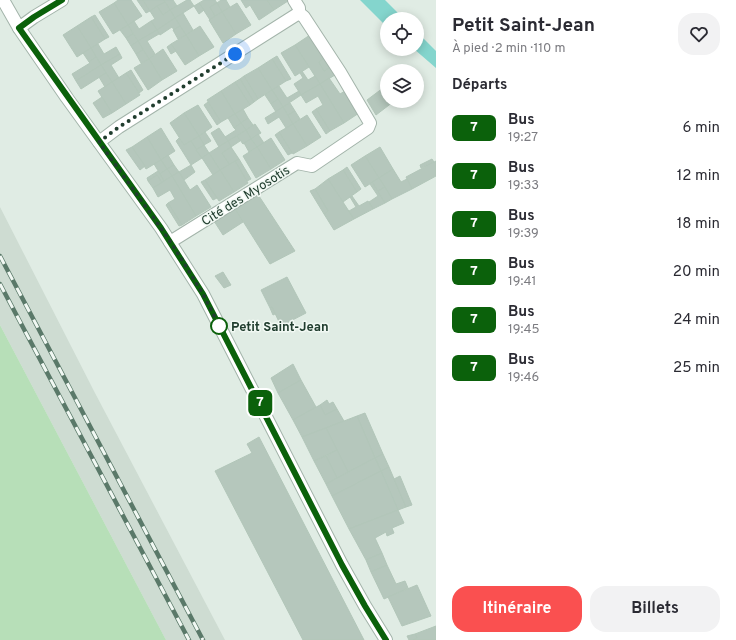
<!DOCTYPE html>
<html lang="fr">
<head>
<meta charset="utf-8">
<style>
	:root { --surface:#fff; --page:#f2f2f3; --text:#2b2b33; --muted:#7c7c81; --accent:#fa5050 }
	body { margin:0; font-family:Overpass,sans-serif; background:var(--page); color:var(--text); height:100vh; display:flex; flex-direction:column; font-size:15px; white-space:nowrap }
	* { box-sizing:border-box; margin:0 }
	p { font-size:13px; color:var(--muted) }
	.icon { flex:none; width:22px; height:22px; fill:none; stroke:currentColor; stroke-width:2; stroke-linecap:round; stroke-linejoin:round }
	.map { position:relative; flex:1; overflow:hidden }
	.panel { display:flex; flex-direction:column; background:var(--surface); width:300px }
	.panel>* { flex:none }
	.badge { padding:0 8px; border-radius:6px; font-size:14px; line-height:26px }
	.fabs { position:absolute; left:380px; top:12px; display:grid; gap:8px }
	.fabs a { display:grid; place-items:center; width:44px; height:44px; border-radius:50%; background:var(--surface); box-shadow:0 2px 10px #0003; font-size:20px }
	.you { position:absolute; width:20px; height:20px; margin:-10px; border:3px solid #fff; border-radius:50%; background:#1a73e8; box-shadow:0 0 0 6px #1a73e833 }
	.map>.badge { position:absolute; translate:-50% -50%; box-shadow:0 0 0 2px #fff }
	h2 { padding:0 16px; font-size:15px; line-height:36px }
	.round { display:grid; place-items:center; flex:none; width:42px; height:42px; border-radius:16px; background:var(--page) }
	.headline { display:flex; align-items:center; justify-content:space-between; height:68px; padding:0 16px }
	h1 { font-size:19px; font-weight:700; line-height:30px }
	.button { display:flex; gap:8px; margin-top:auto; padding:8px 16px }
	.button a { flex:1; height:46px; border-radius:16px; background:var(--accent); color:#fff; font-size:16px; font-weight:700; line-height:46px; text-align:center }
	.button a+a { background:var(--page); color:var(--text) }
	ul { padding:0; list-style:none }
	li { display:flex; align-items:center; gap:12px; height:48px; padding:0 16px }
	li div { flex:1 }
	li b { display:block; font-size:15px }
	li em { font-style:normal }
	li .badge { min-width:44px; font-weight:700; text-align:center }
	main { display:flex; flex:1; min-height:0 }
	.map>svg:first-child { display:block }
	.built { fill:#cedcd2 }
	.green { fill:#b7dfb8 }
	.water { fill:#84d5cd }
	.building { fill:#b5c7bc; stroke:#b2c6b9 }
	.lines { fill:none; stroke-linecap:round; stroke-linejoin:round }
	.street-casing { stroke:#a3b4aa; stroke-width:14 }
	.street { stroke:#fff; stroke-width:12 }
	.rail-casing { stroke:#5a7969; stroke-width:4.5 }
	.rail { stroke:#f1f8f3; stroke-width:3; stroke-dasharray:9; stroke-linecap:butt }
	.line-casing { stroke:#fff; stroke-width:9 }
	.line { stroke:#0b610b; stroke-width:6 }
	.walk { stroke:#203d2e; stroke-width:4; stroke-dasharray:0 7.2 }
	.stop-dot { fill:#fff; stroke:#0b610b; stroke-width:2 }
	.labels { text-anchor:middle; stroke-width:3; stroke-linejoin:round; paint-order:stroke }
	.street-label { font-size:13px; fill:#203d2e; stroke:#f1f8f3 }
	.stop-label { font-size:13px; font-weight:bold; fill:#203d2e; stroke:#f1f8f3; text-anchor:start }
</style>
</head>
<body>
<main>
<div class="map">
<svg width="436" height="640" viewBox="0 0 436 640">
	<rect width="100%" height="100%" fill="#e0ece4"/>
	<path class="built" d="M0,207L95,393L225,640H166L0,325Z"/>
	<path class="green" d="M0,325L166,640H0Z"/>
	<g class="water">
		<path d="M360,0H385L404,19H387V27Z"/>
		<path d="M417,32L436,51V68L414,49H417Z"/>
	</g>
	<g class="building">
		<path d="M118,0H131L142,16L128,25L114,3Z"/>
		<path d="M137,0H143L150,11L146,13Z"/>
		<path d="M143,0H164L165,2L150,11Z"/>
		<path d="M164,0H173L177,6L170,10Z"/>
		<path d="M187,0H190L194,6L175,18L170,10Z"/>
		<path d="M204,0H215L217,3L210,7L215,16L210,20L199,3Z"/>
		<path d="M221,0H226L230,7L222,12L217,3Z"/>
		<path d="M241,0H267L274,10L259,20L250,5L246,8Z"/>
		<path d="M267,0H287L288,1L274,10Z"/>
		<path d="M165,2L170,10L163,15L157,6Z"/>
		<path d="M114,3L128,25L113,34L99,12Z"/>
		<path d="M199,3L204,10L199,14L194,6Z"/>
		<path d="M217,3L222,12L215,16L210,7Z"/>
		<path d="M237,3L251,25L236,34L222,12Z"/>
		<path d="M157,6L163,15L170,10L175,18L157,30L151,21L155,19L150,11Z"/>
		<path d="M222,12L236,34L223,43L209,20Z"/>
		<path d="M183,13L193,30L186,35L175,18Z"/>
		<path d="M95,15L109,37L105,39L91,17Z"/>
		<path d="M91,17L105,39L91,48L77,26Z"/>
		<path d="M175,18L180,26L174,30L172,27L160,35L157,30Z"/>
		<path d="M134,21L139,29L151,21L157,30L138,41L128,25Z"/>
		<path d="M128,25L133,34L126,38L120,30Z"/>
		<path d="M77,26L91,48L77,57L63,35Z"/>
		<path d="M180,26L186,35L178,39L173,30Z"/>
		<path d="M200,26L214,47L199,56L186,35Z"/>
		<path d="M157,30L159,34L147,41L155,54L149,59L138,41Z"/>
		<path d="M133,34L138,41L131,46L126,38Z"/>
		<path d="M186,35L199,56L185,65L171,44Z"/>
		<path d="M310,35L324,58L319,62L324,71L330,67L335,75L320,84L295,45Z"/>
		<path d="M138,41L143,50L136,54L131,46Z"/>
		<path d="M98,44L104,54L116,47L120,54L101,65L91,48Z"/>
		<path d="M171,44L176,51L171,54L167,47Z"/>
		<path d="M295,45L309,67L295,76L281,53Z"/>
		<path d="M91,48L96,57L89,62L83,53Z"/>
		<path d="M163,49L177,71L162,80L149,59Z"/>
		<path d="M143,50L149,59L141,63L136,54Z"/>
		<path d="M120,54L122,58L111,65L119,78L112,82L101,65Z"/>
		<path d="M277,56L291,79L286,81L272,59Z"/>
		<path d="M96,57L101,65L76,81L72,74L90,63L89,62Z"/>
		<path d="M324,58L330,67L324,71L319,62Z"/>
		<path d="M149,59L162,80L148,90L134,68Z"/>
		<path d="M272,59L286,81L272,90L258,68Z"/>
		<path d="M101,65L106,73L81,89L76,81Z"/>
		<path d="M258,68L272,90L258,99L244,76Z"/>
		<path d="M131,70L143,90L139,93L126,73Z"/>
		<path d="M302,71L308,80L315,76L320,84L301,95L294,84L303,78L300,73Z"/>
		<path d="M106,73L112,82L105,87L99,77Z"/>
		<path d="M126,73L140,95L126,104L112,82Z"/>
		<path d="M244,76L258,99L254,102L240,79Z"/>
		<path d="M329,78L340,94L345,91L359,113L344,123L320,84Z"/>
		<path d="M240,79L254,102L250,105L235,82Z"/>
		<path d="M112,82L126,104L112,113L98,91Z"/>
		<path d="M235,82L250,105L235,114L221,91Z"/>
		<path d="M320,84L344,123L330,131L316,109L323,105L318,96L306,103L301,95Z"/>
		<path d="M279,86L287,98L299,91L301,95L283,107L272,90Z"/>
		<path d="M383,88L387,93V101L393,102L376,115L367,100Z"/>
		<path d="M272,90L278,99L271,104L265,95Z"/>
		<path d="M221,91L235,114L221,122L207,100Z"/>
		<path d="M102,97L112,113L103,118L93,103Z"/>
		<path d="M278,99L283,107L276,112L271,104Z"/>
		<path d="M208,102L221,122L217,125L204,105Z"/>
		<path d="M290,103L295,111L288,115L283,107Z"/>
		<path d="M198,105L212,127L199,136L184,113Z"/>
		<path d="M283,107L293,124L286,128L279,117L268,124L265,118Z"/>
		<path d="M243,109L248,118L241,123L235,114Z"/>
		<path d="M316,109L330,131L326,134L312,112Z"/>
		<path d="M295,111L300,119L293,124L288,115Z"/>
		<path d="M184,113L199,136L184,145L170,123Z"/>
		<path d="M235,114L241,123L234,128L228,118Z"/>
		<path d="M307,115L321,137L307,146L293,124Z"/>
		<path d="M248,118L253,125L246,130L241,123Z"/>
		<path d="M241,123L246,130L228,141L225,137L236,130L234,128Z"/>
		<path d="M255,124L261,133L251,139L246,130Z"/>
		<path d="M293,124L307,146L293,154L279,132Z"/>
		<path d="M161,128L175,151L161,160L147,137Z"/>
		<path d="M219,128L228,141L219,147L211,133Z"/>
		<path d="M246,130L251,139L243,144L237,136Z"/>
		<path d="M205,132L211,141L204,145L199,136Z"/>
		<path d="M279,132L292,153L288,155L275,135Z"/>
		<path d="M258,134L264,143L257,147L251,139Z"/>
		<path d="M199,136L204,145L196,150L191,141Z"/>
		<path d="M237,136L240,141L231,147L228,141Z"/>
		<path d="M147,137L161,160L146,169L132,147Z"/>
		<path d="M179,138L184,145L191,141L202,158L191,165L176,141Z"/>
		<path d="M271,138L285,160L271,169L257,147Z"/>
		<path d="M251,139L257,147L249,152L244,143Z"/>
		<path d="M228,141L231,147L222,153L230,165L220,170L209,153Z"/>
		<path d="M204,145L209,153L202,158L196,150Z"/>
		<path d="M132,147L145,166L140,170L126,150Z"/>
		<path d="M231,147L239,159L230,165L222,153Z"/>
		<path d="M257,147L271,169L256,178L243,156Z"/>
		<path d="M380,147L393,169L379,178L365,156Z"/>
		<path d="M209,153L220,170L213,175L202,158Z"/>
		<path d="M168,155L174,165L167,169L161,160Z"/>
		<path d="M365,156L379,178L365,187L351,165Z"/>
		<path d="M239,159L251,179L247,181L235,161Z"/>
		<path d="M432,159L434,162L421,168L420,165Z"/>
		<path d="M161,160L167,169L160,174L154,164Z"/>
		<path d="M235,161L248,183L234,192L220,170Z"/>
		<path d="M436,161V176L412,189L406,177Z"/>
		<path d="M174,165L179,172L172,176L167,169Z"/>
		<path d="M191,165L195,172L184,180L179,172Z"/>
		<path d="M347,167L361,189L357,192L343,170Z"/>
		<path d="M167,169L172,176L164,181L160,174Z"/>
		<path d="M393,169L401,182L407,179L412,189L392,199L379,178Z"/>
		<path d="M220,170L234,192L219,201L205,180Z"/>
		<path d="M343,170L357,192L343,202L328,179Z"/>
		<path d="M158,171L164,181L162,183L157,175L148,181L147,178Z"/>
		<path d="M179,172L190,190L197,185L211,207L196,216L172,176Z"/>
		<path d="M157,175L162,183L153,188L148,181Z"/>
		<path d="M172,176L196,216L182,225L168,203L175,199L170,190L158,197L153,188Z"/>
		<path d="M379,178L385,187L378,191L372,182Z"/>
		<path d="M328,179L354,219L334,230L324,214L328,211L315,189Z"/>
		<path d="M205,180L217,198L213,200L201,182Z"/>
		<path d="M372,182L385,203L373,209L369,202L378,196L370,184Z"/>
		<path d="M385,187L392,199L385,203L378,191Z"/>
		<path d="M315,189L328,211L324,214L310,191Z"/>
		<path d="M257,193L295,251L270,264L234,207Z"/>
		<path d="M352,196L359,206L368,201L373,209L354,219L349,211L356,207L350,197Z"/>
		<path d="M168,203L182,225L179,226L166,205Z"/>
		<path d="M234,207L243,222L223,235L214,221Z"/>
		<path d="M223,272L231,285L224,288L215,276Z"/>
		<path d="M287,277L306,313L281,326L272,307L270,308L261,290Z"/>
		<path d="M272,307L275,314L273,315L270,308Z"/>
		<path d="M293,364L301,380L278,393L271,378Z"/>
		<path d="M301,380L316,407L293,420L278,393Z"/>
		<path d="M327,400L329,404L333,402L337,409L325,415L320,405Z"/>
		<path d="M320,405L325,415L337,409L344,421L302,437L293,420Z"/>
		<path d="M365,413L383,454L375,458L357,416Z"/>
		<path d="M357,416L375,458L348,472L326,428Z"/>
		<path d="M326,428L337,450L314,461L302,437Z"/>
		<path d="M259,437L364,640H303L215,471L252,453L247,444Z"/>
		<path d="M337,450L348,472L337,478L326,456Z"/>
		<path d="M383,454L389,467L381,471L375,458Z"/>
		<path d="M326,456L337,478L326,484L314,461Z"/>
		<path d="M375,458L381,471L332,496L326,484Z"/>
		<path d="M389,467L406,507L398,510L381,471Z"/>
		<path d="M381,471L398,510L349,529L332,496Z"/>
		<path d="M400,476L412,505L406,507L394,479Z"/>
		<path d="M398,510L404,523L392,528L394,533L387,536L386,532L375,538L382,553L366,560L349,529Z"/>
		<path d="M382,553L387,565L371,572L366,560Z"/>
		<path d="M387,565L396,584L405,581L408,588L384,599L371,572Z"/>
		<path d="M417,585L431,616L402,626L388,597Z"/>
		<path d="M436,626V640H413L417,638L415,634Z"/>
		<path d="M415,634L417,638L413,640H409L407,636Z"/>
	</g>
	<g class="lines">
		<g class="street-casing">
			<g id="street">
				<path d="M3,0L19,28L67,98L161,228L203,294L342,565L365,606L386,640"/>
				<path d="M294,0L299,8V13"/>
				<path d="M19,28L34,17L62,0"/>
				<path d="M99,142L119,127L299,13"/>
				<path d="M170,242L297,163L312,166L368,128L370,123L340,72L304,17L299,13"/>
			</g>
		</g>
		<use href="#street" class="street"/>
		<g class="rail-casing">
			<g id="rail">
				<path d="M0,256L203,640"/>
				<path d="M0,284L189,640"/>
			</g>
		</g>
		<use href="#rail" class="rail"/>
	</g>
	<g class="lines">
		<g class="line-casing">
			<path id="line" d="M62,0L34,17L19,28L161,228L203,294L342,565L365,606L386,640"/>
		</g>
		<use href="#line" class="line"/>
		<path class="walk" d="M219,326L220,327L203,294L179,255L161,228L99,142L119,127L235,54"/>
	</g>
	<circle class="stop-dot" cx="219" cy="326" r="8"/>
	<g class="labels">
		<g class="street-label">
			<text transform="translate(245 195) rotate(-32)" y="5">Cité des Myosotis</text>
		</g>
		<g class="stop-label">
			<text x="231" y="331">Petit Saint-Jean</text>
		</g>
	</g>
</svg>
<div class="fabs">
<a><svg class="icon" aria-label="locate" viewBox="0 0 24 24"><circle cx="12" cy="12" r="6"/><path d="M12 2v4M12 18v4M2 12h4M18 12h4"/></svg></a>
<a><svg class="icon" aria-label="layers" viewBox="0 0 24 24"><path d="M12 4l9 5-9 5-9-5zM3 14l9 5 9-5"/></svg></a>
</div>
<div class="you" style="left:235px;top:54px"></div>
<b class="badge" style="left:260px;top:403px;background:#0b610b;color:#fff">7</b>
</div>
<section class="panel">
<div class="headline"><div><h1>Petit Saint-Jean</h1><p>À pied · 2 min · 110 m</p></div><a class="round"><svg class="icon" aria-label="heart" viewBox="0 0 24 24"><path d="M12 20l-8-8c-3-5 5-10 8-4 3-6 11-1 8 4z"/></svg></a></div>
<h2>Départs</h2>
<ul>
<li><span class="badge" style="background:#0b610b;color:#fff">7</span><div><b>Bus</b><p>19:27</p></div><em>6 min</em></li>
<li><span class="badge" style="background:#0b610b;color:#fff">7</span><div><b>Bus</b><p>19:33</p></div><em>12 min</em></li>
<li><span class="badge" style="background:#0b610b;color:#fff">7</span><div><b>Bus</b><p>19:39</p></div><em>18 min</em></li>
<li><span class="badge" style="background:#0b610b;color:#fff">7</span><div><b>Bus</b><p>19:41</p></div><em>20 min</em></li>
<li><span class="badge" style="background:#0b610b;color:#fff">7</span><div><b>Bus</b><p>19:45</p></div><em>24 min</em></li>
<li><span class="badge" style="background:#0b610b;color:#fff">7</span><div><b>Bus</b><p>19:46</p></div><em>25 min</em></li>
</ul>
<div class="button"><a>Itinéraire</a><a>Billets</a></div>
</section>
</main>
</body>
</html>
